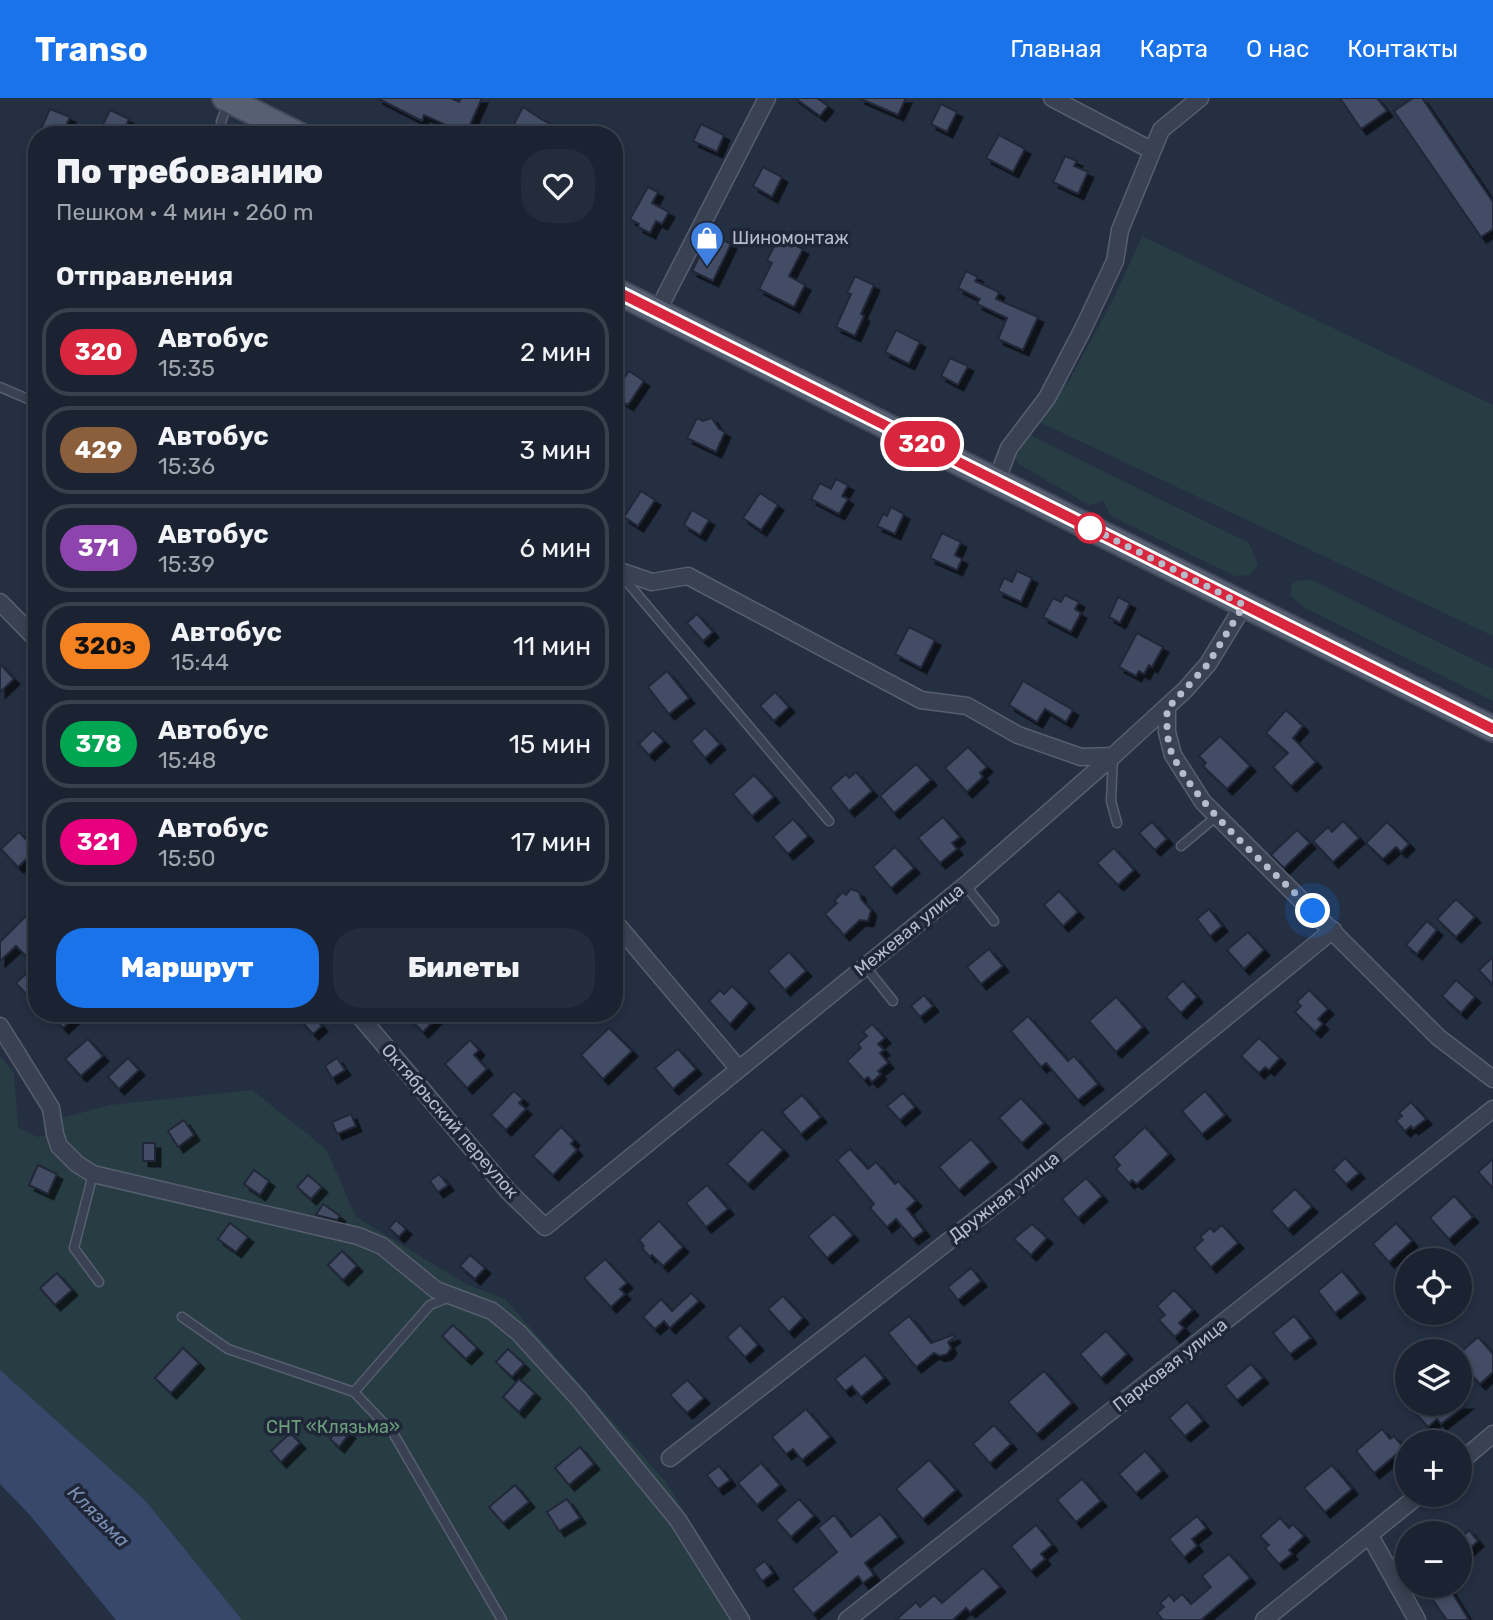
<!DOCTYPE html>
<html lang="ru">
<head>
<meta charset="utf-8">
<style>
	:root { --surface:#1b2332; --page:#242b3a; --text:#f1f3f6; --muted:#a0a4ac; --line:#39404d; --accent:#1a73e8 }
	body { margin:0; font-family:Rubik,sans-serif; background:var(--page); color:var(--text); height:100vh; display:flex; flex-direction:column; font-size:26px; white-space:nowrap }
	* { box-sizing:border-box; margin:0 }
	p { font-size:23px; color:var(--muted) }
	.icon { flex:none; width:38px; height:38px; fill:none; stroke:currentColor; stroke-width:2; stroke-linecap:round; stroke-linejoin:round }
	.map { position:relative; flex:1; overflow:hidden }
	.panel { position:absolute; left:28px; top:28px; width:595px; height:896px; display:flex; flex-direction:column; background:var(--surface); border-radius:28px; box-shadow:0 4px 10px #0003,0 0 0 2px var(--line) }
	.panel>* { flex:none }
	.badge { padding:0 14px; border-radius:23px; font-size:24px; line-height:46px }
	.controls { position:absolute; left:1395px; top:1150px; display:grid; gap:14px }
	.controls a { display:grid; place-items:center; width:77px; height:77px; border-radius:50%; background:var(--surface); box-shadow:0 4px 10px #0003,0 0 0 2px var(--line); font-size:35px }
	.you { position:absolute; width:35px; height:35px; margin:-18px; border:5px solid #fff; border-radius:50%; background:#1a73e8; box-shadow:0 0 0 10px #1a73e833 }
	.map>.badge { position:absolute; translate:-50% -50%; box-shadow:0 0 0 4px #fff }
	h2 { padding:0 28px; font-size:26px; line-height:63px }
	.round { display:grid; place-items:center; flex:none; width:74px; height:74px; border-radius:28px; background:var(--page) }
	.head { display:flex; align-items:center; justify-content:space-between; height:119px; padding:0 28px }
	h1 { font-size:33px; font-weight:800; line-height:52px }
	.primary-button { display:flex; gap:14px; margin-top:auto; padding:14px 28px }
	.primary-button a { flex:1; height:80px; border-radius:28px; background:var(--accent); color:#fff; font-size:28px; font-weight:800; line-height:80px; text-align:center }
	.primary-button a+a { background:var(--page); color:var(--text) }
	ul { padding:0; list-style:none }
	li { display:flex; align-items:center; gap:21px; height:88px; margin:0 14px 10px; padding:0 14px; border:4px solid var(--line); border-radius:28px }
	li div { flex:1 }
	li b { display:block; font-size:26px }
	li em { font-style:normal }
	li .badge { min-width:77px; font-weight:700; text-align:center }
	header { display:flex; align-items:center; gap:42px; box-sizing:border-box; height:98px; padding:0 35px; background:var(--accent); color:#fff }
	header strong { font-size:33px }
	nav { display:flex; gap:38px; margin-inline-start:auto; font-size:24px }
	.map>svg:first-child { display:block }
	.green { fill:#273d43 }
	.water { fill:#37486a }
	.building { fill:#434e65; stroke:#202839; stroke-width:2; filter:url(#shadow) }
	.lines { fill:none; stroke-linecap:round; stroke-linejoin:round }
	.lane-casing { stroke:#575f6f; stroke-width:11 }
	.street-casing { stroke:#575f6f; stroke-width:19 }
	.primary-casing { stroke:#434a5b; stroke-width:28 }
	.lane { stroke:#394152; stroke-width:8 }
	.street { stroke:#394152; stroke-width:16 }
	.primary { stroke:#576072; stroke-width:24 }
	.line-casing { stroke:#fff; stroke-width:16 }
	.line { stroke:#d7263d; stroke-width:10 }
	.walk { stroke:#b6bccc; stroke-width:7; stroke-dasharray:0 12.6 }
	.stop-dot { fill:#fff; stroke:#d7263d; stroke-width:3.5 }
	.labels { text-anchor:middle; stroke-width:7; stroke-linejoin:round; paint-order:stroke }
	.poi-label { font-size:18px; fill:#b6bccc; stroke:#1e2637; text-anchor:start }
	.street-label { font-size:18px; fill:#b6bccc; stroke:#1e2637 }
	.park-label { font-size:18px; fill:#6c9e7c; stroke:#1e2637 }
	.water-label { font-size:19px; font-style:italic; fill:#7c8fb4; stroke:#1e2637 }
</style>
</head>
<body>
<header>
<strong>Transo</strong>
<nav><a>Главная</a><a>Карта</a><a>О нас</a><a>Контакты</a></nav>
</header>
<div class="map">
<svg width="1493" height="1522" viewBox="0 0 1493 1522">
	<defs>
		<filter id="shadow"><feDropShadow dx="5.5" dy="5.5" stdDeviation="0" flood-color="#0009"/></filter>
	</defs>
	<rect width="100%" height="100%" fill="#242f42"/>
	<g class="green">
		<path d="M1142,138L1493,307V538L1037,323L1068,284L1113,202Z"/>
		<path d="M1028,336L1249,445L1258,467L1250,477L1235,478L1111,418L1103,403L1089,407L1020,367L1012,356Z"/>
		<path d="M1312,482L1493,571V603L1305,510L1290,497L1293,483Z"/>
		<path d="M0,958L14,975L18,1030L38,1039L64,1033L58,1021L110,1007L252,992L326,1051L356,1119L466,1186L505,1201L666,1384L749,1522H242L145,1402L0,1272Z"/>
	</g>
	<path class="water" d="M0,1272L145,1402L242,1522H116L29,1416L0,1386Z"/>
	<g class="building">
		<path d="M377,0H451L459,4L461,0H482L466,36L424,17L422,23Z"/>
		<path d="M795,0H817L828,8L820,18Z"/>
		<path d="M859,0H906L898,17Z"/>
		<path d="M1340,0H1377L1387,13L1361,31Z"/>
		<path d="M1413,0H1422L1493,104V131L1481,139L1394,13Z"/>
		<path d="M941,6L957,14L947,34L931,26Z"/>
		<path d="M523,9L541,21L570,37H535L514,26Z"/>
		<path d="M50,11L70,19L62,37H53L41,31Z"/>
		<path d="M110,12L129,21L122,37H98Z"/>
		<path d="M701,26L724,37L717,54L693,43Z"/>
		<path d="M999,37L1025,51L1013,74L986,60Z"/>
		<path d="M1065,58L1077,63L1074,68L1088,74L1078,96L1053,84Z"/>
		<path d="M763,69L782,79L772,99L753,88Z"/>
		<path d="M648,89L658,94L652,105L669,114L662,126L656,123L650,135L638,129L639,126L630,121Z"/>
		<path d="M711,136L731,146L713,183L692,173Z"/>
		<path d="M779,139L803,151L789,178L805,187L794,209L759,191L772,165L767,162Z"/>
		<path d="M966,173L978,179L975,183L999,194L996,201L1038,219L1023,252L998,241L1007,220L977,206L980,201L958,190Z"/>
		<path d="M855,178L874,187L861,216L864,218L855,238L836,229L851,196L847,195Z"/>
		<path d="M896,232L920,244L909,266L885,254Z"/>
		<path d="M950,260L968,268L958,287L941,278Z"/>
		<path d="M629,273L644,283L628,307L614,298V295Z"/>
		<path d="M697,320L703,323L712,320L719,331L725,334L716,354L687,340Z"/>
		<path d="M836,381L848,387L842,398L848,401L839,416L811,401L820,385L831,391Z"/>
		<path d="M641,393L655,402L638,428L624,419Z"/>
		<path d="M760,395L778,407L761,432L743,420Z"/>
		<path d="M891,409L904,416L895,436L877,428L883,416L887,418Z"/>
		<path d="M692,412L709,422L700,437L684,427Z"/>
		<path d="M942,435L961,444L955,457L962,461L957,472L930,460Z"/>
		<path d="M1017,473L1032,480L1021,504L998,493L1004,480L1012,484Z"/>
		<path d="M1065,497L1079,504L1075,511L1081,515L1071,534L1043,519L1053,500L1061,504Z"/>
		<path d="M1118,499L1130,505L1120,525L1109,519Z"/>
		<path d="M697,516L713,534L703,543L687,525Z"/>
		<path d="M909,529L935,542L921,570L895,556Z"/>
		<path d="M1137,535L1163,549L1152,569L1149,567L1144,576L1139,573L1136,578L1119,569Z"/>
		<path d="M0,566L14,581L0,594Z"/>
		<path d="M667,573L689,600L669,616L648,589Z"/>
		<path d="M1023,583L1073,612L1066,624L1045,611L1037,624L1009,607Z"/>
		<path d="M775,594L789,609L774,623L760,608Z"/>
		<path d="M1286,612L1303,628L1293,640L1316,664L1291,688L1273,669L1288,655L1266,635Z"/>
		<path d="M705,630L720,646L705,660L691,643Z"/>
		<path d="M653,632L664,643L649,657L639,646Z"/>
		<path d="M1220,638L1250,668L1227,691L1203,668L1206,665L1199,658Z"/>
		<path d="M968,649L987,669L980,675L983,679L967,694L945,670Z"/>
		<path d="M916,666L931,682L894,715L880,698Z"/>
		<path d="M856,674L872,693L849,713L830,690L846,676L849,680Z"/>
		<path d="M754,677L774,699L752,718L733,696Z"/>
		<path d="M943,719L960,739L952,745L957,751L940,765L918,740Z"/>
		<path d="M793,721L808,738L788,756L773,739Z"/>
		<path d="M1343,723L1359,740L1333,764L1313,743L1328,729L1332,734Z"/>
		<path d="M1152,724L1167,741L1155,752L1139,735Z"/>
		<path d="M1387,724L1409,746L1401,754L1396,749L1383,761L1366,745Z"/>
		<path d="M1297,732L1310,745L1284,770L1271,757Z"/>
		<path d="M19,734L36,752L18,769L1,751Z"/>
		<path d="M895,749L914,770L891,790L873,769Z"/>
		<path d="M1114,750L1134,772L1118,787L1097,765Z"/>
		<path d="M851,791L859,794L861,801L871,812L868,823L860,822L844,837L825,816L837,805L834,803L843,794L846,797Z"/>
		<path d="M1059,793L1078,814L1063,828L1044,807Z"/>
		<path d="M1456,801L1475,819L1456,839L1437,821Z"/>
		<path d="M1209,811L1222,828L1210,838L1197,821Z"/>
		<path d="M28,816L37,825V850L27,859L16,848L0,863V844Z"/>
		<path d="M1427,823L1437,832L1417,856L1406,847Z"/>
		<path d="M1248,834L1264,852L1244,871L1227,852Z"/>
		<path d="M989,851L1003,868L981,886L967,869Z"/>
		<path d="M789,854L806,873L785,892L768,873Z"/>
		<path d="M1493,859V887L1479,872Z"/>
		<path d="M37,866V886L26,896L16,885Z"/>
		<path d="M1456,882L1475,899L1461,915L1442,898Z"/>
		<path d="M1183,883L1197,899L1181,915L1166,899Z"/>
		<path d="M732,888L749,905L730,926L709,903L720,892L724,896Z"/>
		<path d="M1309,892L1328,911L1318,921L1323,926L1315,934L1295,914L1301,908L1297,904Z"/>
		<path d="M924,897L933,908L920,919L911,908Z"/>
		<path d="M1116,899L1143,929L1116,954L1089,923Z"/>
		<path d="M50,915H79L63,930Z"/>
		<path d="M294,915H311L322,928L313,936Z"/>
		<path d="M404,915H441L423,934Z"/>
		<path d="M1028,918L1068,963L1074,958L1098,986L1078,1002L1046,965L1041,969L1011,933Z"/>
		<path d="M872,926L885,940L878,946L884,952L880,955L888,965L878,973L881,976L872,984L868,979L864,982L847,963L861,950L858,946L867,938L863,934Z"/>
		<path d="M609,930L632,953L603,981L581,957Z"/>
		<path d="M1259,940L1280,960L1269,972L1265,969L1259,975L1241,958Z"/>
		<path d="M88,941L103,958L81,978L65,961Z"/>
		<path d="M470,942L479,952L474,957L487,971L467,990L445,966Z"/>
		<path d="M678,951L696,971L673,991L655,970Z"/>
		<path d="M128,960L139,972L119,991L108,979Z"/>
		<path d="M337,960L345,972L332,980L325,968Z"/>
		<path d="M514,993L523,1001L519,1005L526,1011L506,1032L491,1017Z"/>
		<path d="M1205,993L1225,1017L1202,1036L1182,1013Z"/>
		<path d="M903,995L915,1009L900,1022L887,1008Z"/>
		<path d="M802,997L821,1019L801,1036L782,1014Z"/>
		<path d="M1021,1000L1044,1025L1022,1045L999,1020Z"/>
		<path d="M1411,1004L1426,1021L1413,1031L1411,1028L1405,1033L1396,1023L1402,1018L1399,1015Z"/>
		<path d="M351,1016L356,1028L337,1036L332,1024Z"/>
		<path d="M184,1022L194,1037L178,1049L168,1033Z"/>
		<path d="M561,1029L574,1042L571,1046L577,1052L553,1077L533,1058Z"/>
		<path d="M1145,1029L1169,1056L1137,1086L1132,1082L1129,1085L1116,1071L1120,1067L1113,1059Z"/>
		<path d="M762,1031L783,1052L748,1086L727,1066Z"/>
		<path d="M971,1041L991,1064L959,1092L939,1069Z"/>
		<rect x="143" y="1045" width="12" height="18"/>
		<path d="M850,1051L868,1071L876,1064L895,1086L898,1083L916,1103L907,1111L924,1133L913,1141L896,1121L887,1129L870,1110L874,1106L837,1062Z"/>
		<path d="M1345,1060L1359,1075L1346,1086L1333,1072Z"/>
		<path d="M1493,1061V1090L1478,1074Z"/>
		<path d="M38,1067L57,1076L48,1096L29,1087Z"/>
		<path d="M254,1072L269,1083L260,1097L244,1086Z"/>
		<path d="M439,1076L448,1087L438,1094L430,1083Z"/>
		<path d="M308,1077L322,1089L311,1101L297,1089Z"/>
		<path d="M1086,1080L1102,1098L1078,1120L1062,1101Z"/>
		<path d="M707,1087L728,1111L706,1129L686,1105Z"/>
		<path d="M1295,1091L1312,1109L1288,1131L1271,1113Z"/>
		<path d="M1454,1098L1473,1119L1449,1141L1430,1120Z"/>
		<path d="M323,1106L340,1118L337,1122L316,1117Z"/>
		<path d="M834,1116L853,1137L827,1160L808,1138Z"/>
		<path d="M396,1122L406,1131L399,1139L389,1130Z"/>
		<path d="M659,1123L683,1149L663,1168L652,1157L650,1159L642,1150L644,1148L639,1142Z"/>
		<path d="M230,1125L248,1139L236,1154L218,1141Z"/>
		<path d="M1396,1125L1412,1143L1389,1164L1373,1146Z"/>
		<path d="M1032,1126L1047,1140L1031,1157L1014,1141Z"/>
		<path d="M1222,1127L1238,1145L1211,1169L1194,1150L1203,1142L1200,1139L1210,1130L1214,1134Z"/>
		<path d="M342,1153L357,1168L343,1182L328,1167Z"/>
		<path d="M470,1157L485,1170L475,1181L460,1168Z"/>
		<path d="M605,1161L627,1185L620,1191L625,1196L611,1209L584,1180Z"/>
		<path d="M971,1170L981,1183L958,1202L948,1189Z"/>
		<path d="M1342,1173L1360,1195L1335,1215L1318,1193Z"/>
		<path d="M57,1175L72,1192L55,1207L40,1190Z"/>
		<path d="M1174,1192L1193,1212L1179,1225L1184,1230L1175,1239L1159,1222L1165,1217L1157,1208Z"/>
		<path d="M691,1195L699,1203L670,1230L664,1223L655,1231L643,1219L661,1201L672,1213Z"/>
		<path d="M783,1198L803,1220L789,1234L768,1211Z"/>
		<path d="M909,1218L931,1245L953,1237L955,1239L948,1244L951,1250L947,1256L940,1258L934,1255L916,1269L888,1235Z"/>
		<path d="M1294,1218L1311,1240L1290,1256L1273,1235Z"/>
		<path d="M453,1227L477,1250L466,1261L442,1238Z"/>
		<path d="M740,1227L758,1247L745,1259L727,1239Z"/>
		<path d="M1106,1233L1127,1256L1101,1280L1080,1256Z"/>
		<path d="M1478,1239L1493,1256V1274L1480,1286L1460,1264V1255Z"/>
		<path d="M183,1250L199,1265L171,1295L155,1280Z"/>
		<path d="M508,1251L524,1266L512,1279L496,1264Z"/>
		<path d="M865,1257L884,1280L861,1299L852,1288L845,1293L835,1281Z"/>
		<path d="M1251,1266L1263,1280L1237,1302L1225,1288Z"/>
		<path d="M1044,1273L1072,1305L1037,1336L1008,1304Z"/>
		<path d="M519,1281L535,1295L519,1314L503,1299Z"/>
		<path d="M687,1282L704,1300L687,1315L670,1297Z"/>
		<path d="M1187,1304L1203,1323L1185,1338L1169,1320Z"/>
		<path d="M1408,1306H1467L1441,1326L1437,1321L1428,1329Z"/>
		<path d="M806,1311L830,1339L802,1362L793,1351L786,1356L772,1339Z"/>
		<path d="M994,1327L1011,1346L990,1365L973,1346Z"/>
		<path d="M341,1328L350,1335L339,1349L330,1341Z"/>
		<path d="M1382,1331L1390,1341L1394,1338L1404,1350L1374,1375L1356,1353Z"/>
		<path d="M290,1335L300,1345L281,1364L271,1353Z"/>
		<path d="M580,1349L594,1366L569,1387L555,1370Z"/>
		<path d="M1145,1353L1162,1373L1136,1395L1119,1376Z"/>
		<path d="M929,1362L956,1392L923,1421L896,1391Z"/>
		<path d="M761,1365L780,1387L757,1407L738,1385Z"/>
		<path d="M1332,1367L1352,1391L1325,1414L1304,1390Z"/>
		<path d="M719,1368L730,1382L718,1391L707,1377Z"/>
		<path d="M1082,1381L1101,1403L1076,1424L1057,1402Z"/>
		<path d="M515,1387L529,1404L503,1425L489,1409Z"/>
		<path d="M567,1401L580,1420L559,1433L547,1414Z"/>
		<path d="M799,1401L814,1418L791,1439L776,1422Z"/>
		<path d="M880,1416L898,1439L865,1465L874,1477L863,1485L858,1478L813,1516L792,1491L837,1454L818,1430L834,1417L851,1439Z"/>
		<path d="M1197,1418L1206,1430L1192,1441L1197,1448L1184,1459L1169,1441Z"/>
		<path d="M1280,1420L1289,1430L1293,1426L1304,1438L1289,1452L1292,1456L1279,1466L1265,1450L1269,1447L1260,1438Z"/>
		<path d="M1036,1427L1052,1447L1041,1456L1045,1461L1031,1473L1011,1448Z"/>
		<path d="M1469,1432L1478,1443L1465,1455L1460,1449V1441Z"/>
		<path d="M1229,1456L1250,1480L1201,1522H1163L1157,1515L1164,1509L1160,1505L1169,1497L1174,1503L1182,1496L1191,1506L1211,1489L1202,1478Z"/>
		<path d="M765,1463L773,1475L762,1483L754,1471Z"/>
		<path d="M983,1470L1000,1489L970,1514L966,1510L953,1522H896L916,1504L920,1509L934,1497L942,1505Z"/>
		<path d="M1423,1488H1448L1469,1522H1447Z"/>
	</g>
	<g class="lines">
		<g class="lane-casing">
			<g id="lane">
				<path d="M223,37L221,24L228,5"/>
				<path d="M0,289L37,305"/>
				<path d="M621,477L829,723"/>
				<path d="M1113,659L1111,703L1117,725"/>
				<path d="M1181,748L1217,718"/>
				<path d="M965,787L994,823"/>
				<path d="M865,868L893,903"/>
				<path d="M93,1076L74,1150L99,1184"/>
				<path d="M182,1219L228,1251L354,1294L393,1335L502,1522"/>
				<path d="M354,1294L430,1207L450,1199"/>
			</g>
		</g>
		<g class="street-casing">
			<g id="street">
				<path d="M1052,0L1151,52"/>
				<path d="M657,214L767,0"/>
				<path d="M996,384L1009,350L1047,300L1083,231L1115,163L1120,132L1161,32L1200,0"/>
				<path d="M614,471L652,484L688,478L921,602L967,608L1018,637L1081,659L1113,658"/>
				<path d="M0,504L37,542"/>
				<path d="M1167,611V634L1173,657L1203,704L1438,939L1493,981"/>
				<path d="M614,823L738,970"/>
				<path d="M357,915L509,1094L545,1129L969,784L1113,658L1185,592L1208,566L1244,507"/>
				<path d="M0,928L51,1010L55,1036L59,1048L77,1066L93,1076L358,1138L382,1148L436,1192L492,1213L519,1235L579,1301L678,1422L741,1522"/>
				<path d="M670,1360L1018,1089L1333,832"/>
				<path d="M1460,1364L1493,1336"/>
				<path d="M1370,1438L1417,1522"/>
				<path d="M847,1522L1493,1011"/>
				<path d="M1264,1522L1420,1396"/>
			</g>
		</g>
		<g class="primary-casing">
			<g id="primary">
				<path d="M225,0L299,37"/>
				<path d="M614,192L1493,631"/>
			</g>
		</g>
		<use href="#lane" class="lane"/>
		<use href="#street" class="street"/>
		<use href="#primary" class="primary"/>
	</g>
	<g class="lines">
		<g class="line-casing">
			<path id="line" d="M614,192L1493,631"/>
		</g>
		<use href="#line" class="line"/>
		<path class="walk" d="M1090,430L1081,425L1244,507L1208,566L1167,611C1167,627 1166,643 1173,658C1201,714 1269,768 1313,813"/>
	</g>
	<defs>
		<g id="shop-pin" transform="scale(1.75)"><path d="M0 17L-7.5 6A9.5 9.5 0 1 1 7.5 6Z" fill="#3f7fe0" stroke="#1e2637"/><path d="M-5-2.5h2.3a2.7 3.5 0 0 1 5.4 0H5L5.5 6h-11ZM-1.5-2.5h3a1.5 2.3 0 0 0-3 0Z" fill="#fff"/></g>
	</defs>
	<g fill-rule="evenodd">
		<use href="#shop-pin" x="707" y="140"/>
	</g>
	<circle class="stop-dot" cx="1090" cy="430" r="14"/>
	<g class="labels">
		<g class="poi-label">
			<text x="732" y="146">Шиномонтаж</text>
		</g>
		<g class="street-label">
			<text transform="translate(909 832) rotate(-39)" y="6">Межевая улица</text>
			<text transform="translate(450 1023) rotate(49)" y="6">Октябрьский переулок</text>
			<text transform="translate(1004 1099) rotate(-38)" y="6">Дружная улица</text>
			<text transform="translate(1170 1267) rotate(-38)" y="6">Парковая улица</text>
		</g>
		<g class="park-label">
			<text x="333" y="1335">СНТ «Клязьма»</text>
		</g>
		<g class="water-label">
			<text transform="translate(99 1418) rotate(45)" y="7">Клязьма</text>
		</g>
	</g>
</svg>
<div class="controls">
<a><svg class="icon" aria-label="locate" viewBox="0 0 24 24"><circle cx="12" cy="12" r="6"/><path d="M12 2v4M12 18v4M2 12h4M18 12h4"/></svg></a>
<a><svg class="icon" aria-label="layers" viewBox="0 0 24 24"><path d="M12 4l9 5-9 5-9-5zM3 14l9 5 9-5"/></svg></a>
<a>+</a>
<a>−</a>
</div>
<div class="you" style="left:1313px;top:813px"></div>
<b class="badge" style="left:922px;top:346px;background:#d7263d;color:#fff">320</b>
<section class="panel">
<div class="head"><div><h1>По требованию</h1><p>Пешком · 4 мин · 260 m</p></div><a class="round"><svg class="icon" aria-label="heart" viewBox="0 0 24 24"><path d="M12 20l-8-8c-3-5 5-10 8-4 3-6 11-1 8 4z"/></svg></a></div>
<h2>Отправления</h2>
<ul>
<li><span class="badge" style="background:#d7263d;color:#fff">320</span><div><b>Автобус</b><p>15:35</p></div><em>2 мин</em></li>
<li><span class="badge" style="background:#8b5e3c;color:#fff">429</span><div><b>Автобус</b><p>15:36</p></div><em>3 мин</em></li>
<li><span class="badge" style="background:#8e44ad;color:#fff">371</span><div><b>Автобус</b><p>15:39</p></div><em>6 мин</em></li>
<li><span class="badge" style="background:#f58220;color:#111">320э</span><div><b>Автобус</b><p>15:44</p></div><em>11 мин</em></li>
<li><span class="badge" style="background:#00a651;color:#fff">378</span><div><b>Автобус</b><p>15:48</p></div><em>15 мин</em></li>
<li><span class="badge" style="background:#e6007e;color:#fff">321</span><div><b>Автобус</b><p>15:50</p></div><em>17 мин</em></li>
</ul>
<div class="primary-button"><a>Маршрут</a><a>Билеты</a></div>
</section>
</div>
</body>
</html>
